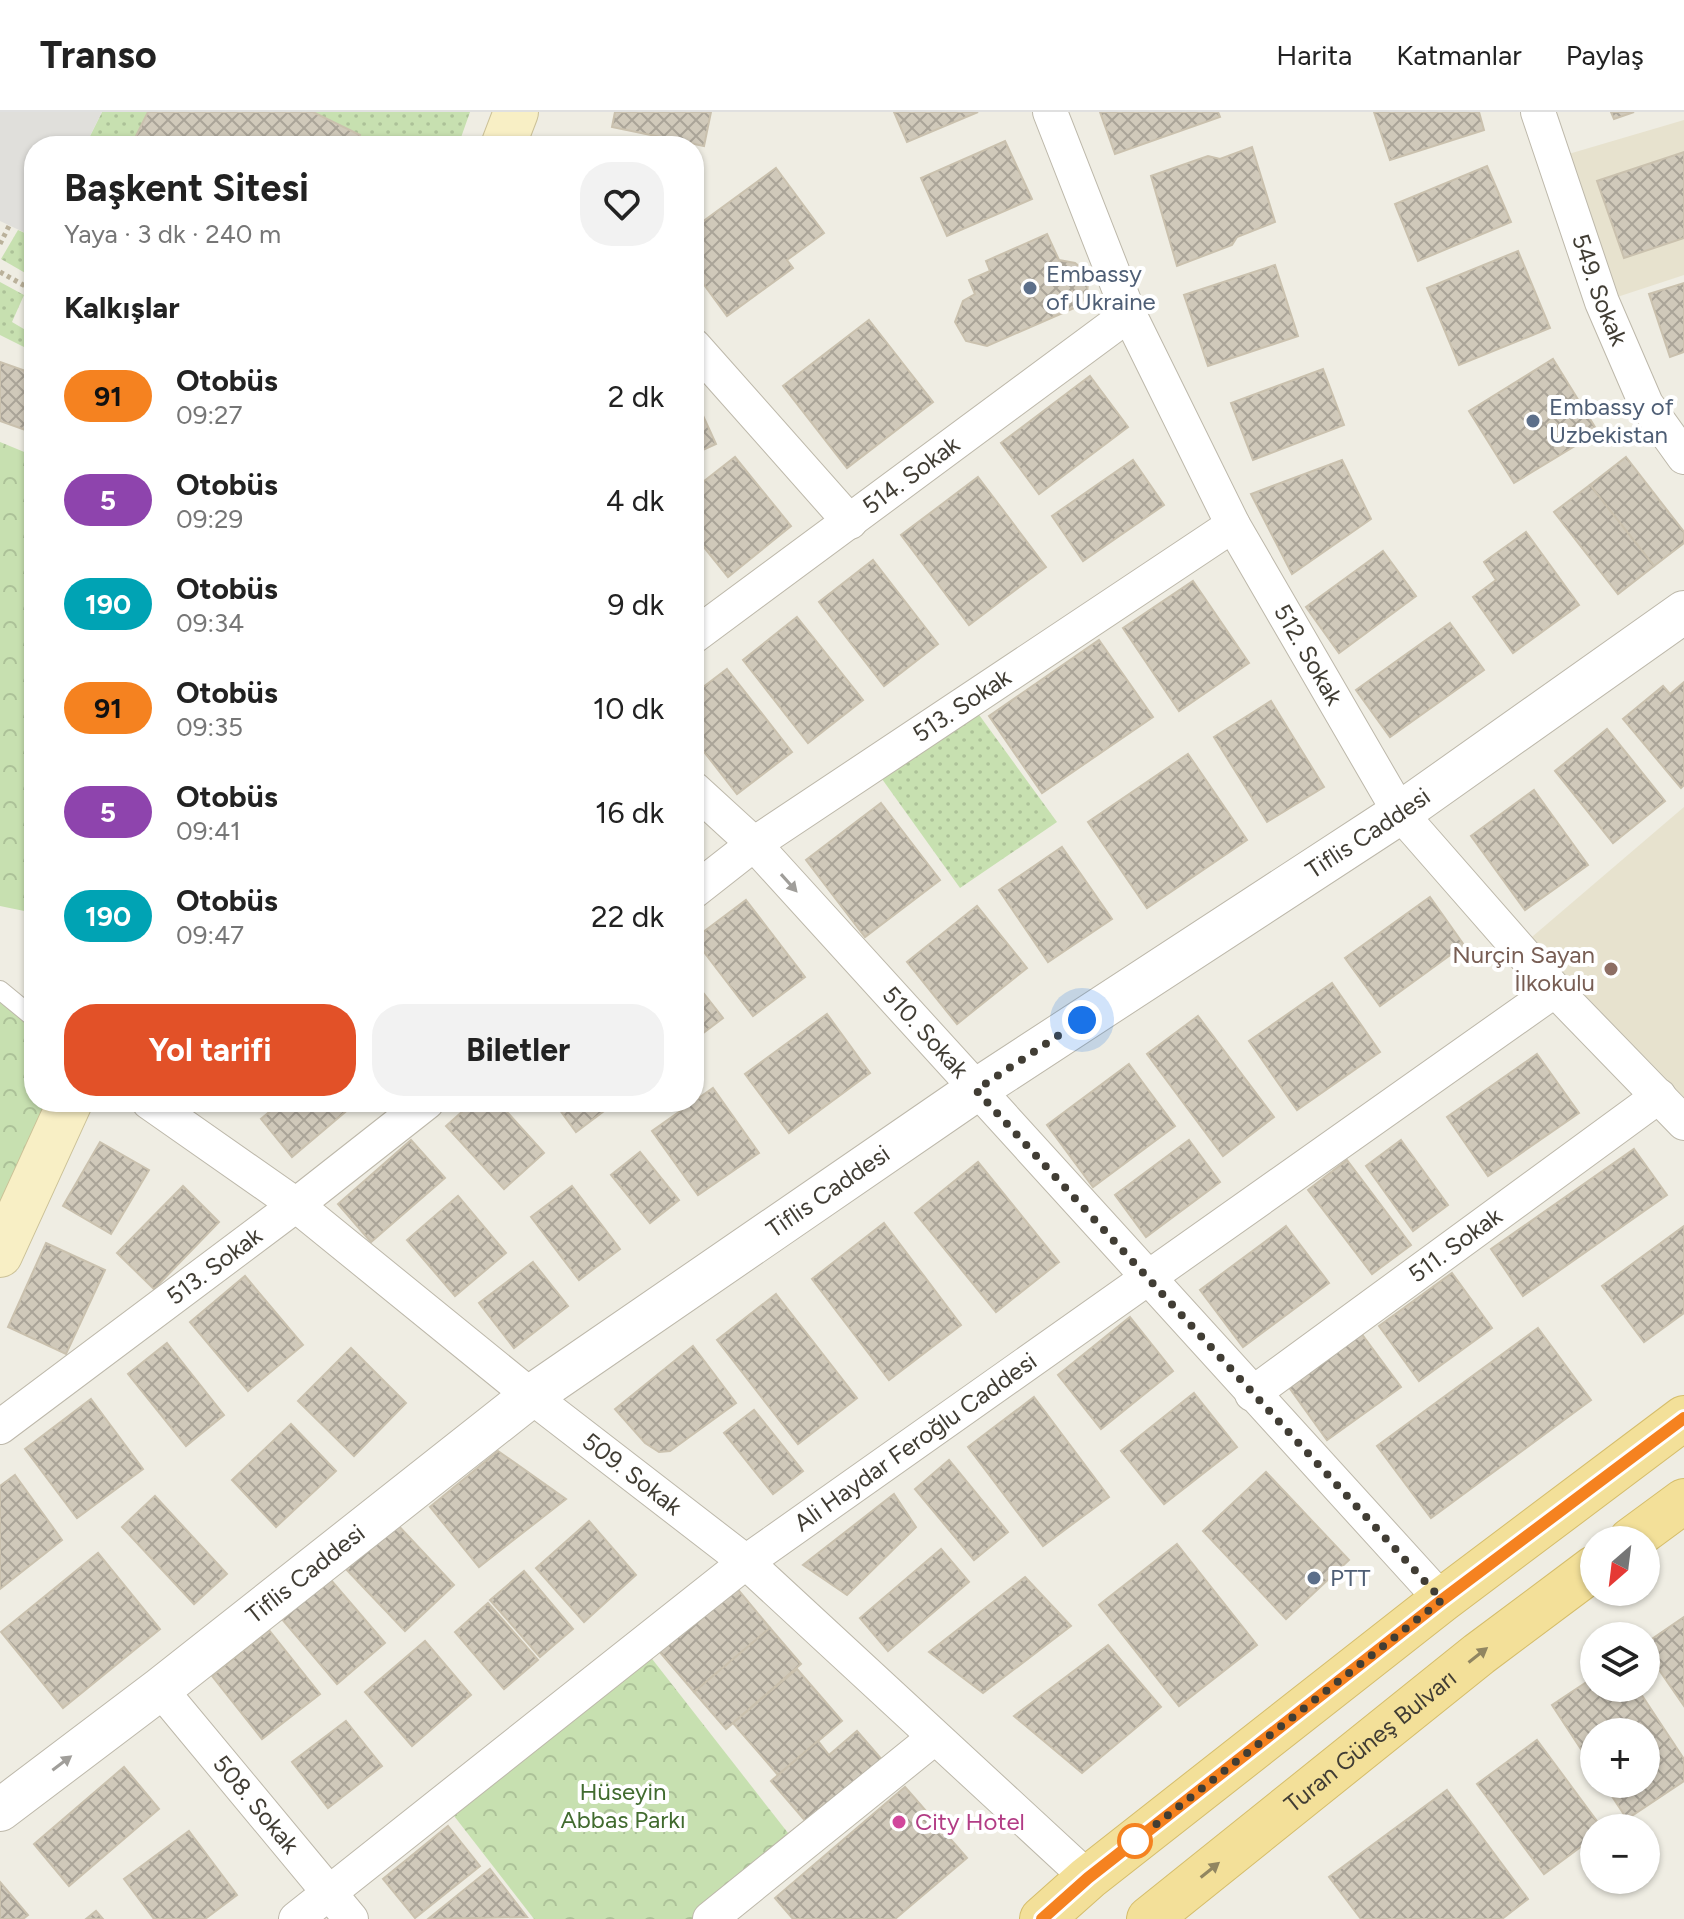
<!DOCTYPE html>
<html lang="tr">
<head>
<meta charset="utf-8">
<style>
	:root { --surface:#fff; --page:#f2f2f2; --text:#222; --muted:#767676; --line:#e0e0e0; --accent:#e25128 }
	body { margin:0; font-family:Figtree,sans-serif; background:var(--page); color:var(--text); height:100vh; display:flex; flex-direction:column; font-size:30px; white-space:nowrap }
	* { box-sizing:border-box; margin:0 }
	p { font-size:26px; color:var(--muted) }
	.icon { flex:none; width:44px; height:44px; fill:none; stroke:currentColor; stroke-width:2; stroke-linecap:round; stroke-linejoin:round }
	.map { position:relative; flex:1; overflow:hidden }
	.drawer { position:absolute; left:24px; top:24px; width:680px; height:976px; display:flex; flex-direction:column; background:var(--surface); border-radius:32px; box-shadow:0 2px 6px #0004 }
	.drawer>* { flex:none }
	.badge { padding:0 16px; border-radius:26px; font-size:28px; line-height:52px }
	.needle { width:52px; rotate:208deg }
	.buttons { position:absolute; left:1580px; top:1414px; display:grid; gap:16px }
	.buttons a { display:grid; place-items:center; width:80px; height:80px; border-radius:50%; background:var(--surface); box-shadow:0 2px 6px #0004; font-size:40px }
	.you { position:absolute; width:40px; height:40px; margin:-20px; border:6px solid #fff; border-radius:50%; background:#1a73e8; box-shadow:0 0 0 12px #1a73e833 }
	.map>.badge { position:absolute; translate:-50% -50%; box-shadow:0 0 0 4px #fff }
	h2 { padding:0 40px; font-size:30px; line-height:72px }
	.round { display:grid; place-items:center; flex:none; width:84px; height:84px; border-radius:32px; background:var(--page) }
	.overview { display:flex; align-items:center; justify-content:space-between; height:136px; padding:0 40px }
	h1 { font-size:38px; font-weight:700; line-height:60px }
	.primary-button { display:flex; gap:16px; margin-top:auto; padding:16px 40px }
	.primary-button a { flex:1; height:92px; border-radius:32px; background:var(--accent); color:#fff; font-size:32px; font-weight:700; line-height:92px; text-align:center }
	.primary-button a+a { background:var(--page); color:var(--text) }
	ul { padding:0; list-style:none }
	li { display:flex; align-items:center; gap:24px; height:104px; padding:0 40px }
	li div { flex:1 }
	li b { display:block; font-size:30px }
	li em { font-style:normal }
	li .badge { min-width:88px; font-weight:700; text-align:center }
	header { display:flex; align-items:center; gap:48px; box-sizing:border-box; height:112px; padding:0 40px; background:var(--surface); border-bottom:2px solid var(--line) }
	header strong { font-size:38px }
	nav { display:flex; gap:44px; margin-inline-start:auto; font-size:28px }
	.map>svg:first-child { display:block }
	.education { fill:#e7e2ce }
	.grass { fill:url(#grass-dots) }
	.forest { fill:url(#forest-crowns) }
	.parking { fill:#e0dfdb }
	.building { fill:url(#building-cross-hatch); stroke:#cac1ae; stroke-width:2 }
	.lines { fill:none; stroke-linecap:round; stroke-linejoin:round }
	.service-casing { stroke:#bdb8aa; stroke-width:20 }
	.minor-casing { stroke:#bdb8aa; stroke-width:36 }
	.tertiary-casing { stroke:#bdb8aa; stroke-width:44 }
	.secondary-casing { stroke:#cbc197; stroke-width:46 }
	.primary-casing { stroke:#d5bd6b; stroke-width:46 }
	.path { stroke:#bab19a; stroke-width:5; stroke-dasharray:4 4; stroke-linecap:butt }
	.service { stroke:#fff; stroke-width:18 }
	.minor { stroke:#fff; stroke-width:34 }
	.tertiary { stroke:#fff; stroke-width:42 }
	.secondary { stroke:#f8efc5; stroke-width:44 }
	.primary { stroke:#f3e099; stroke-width:44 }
	.oneway { fill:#a09e9a }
	.oneway2 { fill:#918661 }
	.line-casing { stroke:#fff; stroke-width:18 }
	.line { stroke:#f58220; stroke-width:12 }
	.walk { stroke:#413d34; stroke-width:8; stroke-dasharray:0 14.4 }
	.service-dot { fill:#5c6f8a; stroke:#fff; stroke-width:3 }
	.education-dot { fill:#8d6e63; stroke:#fff; stroke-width:3 }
	.hotel-dot { fill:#d1479c; stroke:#fff; stroke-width:3 }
	.stop-dot { fill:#fff; stroke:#f58220; stroke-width:4 }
	.labels { text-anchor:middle; stroke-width:8; stroke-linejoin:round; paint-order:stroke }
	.service-label { font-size:24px; fill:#4e5e75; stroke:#fff; text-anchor:start }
	.street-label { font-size:24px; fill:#413d34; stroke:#fff }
	.education-label { font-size:24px; fill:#785e54; stroke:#fff; text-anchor:end }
	.park-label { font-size:24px; fill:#416b2f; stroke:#fff }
	.hotel-label { font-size:24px; fill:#b23c85; stroke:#fff; text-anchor:start }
</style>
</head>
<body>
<header>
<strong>Transo</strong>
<nav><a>Harita</a><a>Katmanlar</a><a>Paylaş</a></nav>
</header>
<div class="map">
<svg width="1684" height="1807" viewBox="0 0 1684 1807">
	<defs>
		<pattern id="grass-dots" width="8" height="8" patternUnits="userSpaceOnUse" patternTransform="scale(2)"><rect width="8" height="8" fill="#c7e0b0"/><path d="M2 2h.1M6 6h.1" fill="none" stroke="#acc198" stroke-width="1.8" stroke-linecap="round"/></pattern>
		<pattern id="forest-crowns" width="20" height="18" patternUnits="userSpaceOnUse" patternTransform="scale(2)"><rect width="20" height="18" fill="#c7e0b0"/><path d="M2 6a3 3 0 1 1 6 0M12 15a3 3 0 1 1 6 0" fill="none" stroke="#acc198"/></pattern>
		<pattern id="building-cross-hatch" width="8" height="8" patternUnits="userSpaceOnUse" patternTransform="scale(2)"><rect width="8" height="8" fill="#d0c9ba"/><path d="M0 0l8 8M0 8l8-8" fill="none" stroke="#aaa498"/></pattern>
	</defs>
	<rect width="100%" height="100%" fill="#efede3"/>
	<g class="education">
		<path d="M1684,8V163L1602,190L1555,46Z"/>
		<path d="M1684,695V1011L1519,836Z"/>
	</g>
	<g class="grass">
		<path d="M102,0H148L131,34H85Z"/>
		<path d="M313,0H470L458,34H355L360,23Z"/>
		<path d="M18,118L34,125V166L1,147Z"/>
		<path d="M0,170L24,183L12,210L34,223V240L0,223Z"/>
		<path d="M969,589L1057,710L960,776L872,653Z"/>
	</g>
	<g class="forest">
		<path d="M0,330L34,344V801L0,794Z"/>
		<path d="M0,878L34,906V990H70L0,1143Z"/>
		<path d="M642,1534L799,1735L710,1807H534L444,1691Z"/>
	</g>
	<path class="parking" d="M0,0H102L85,34H34V125L0,109Z"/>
	<g class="building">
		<path d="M148,0H313L360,23L355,34H131Z"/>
		<path d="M615,0H711L704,34L612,15Z"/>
		<path d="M894,0H978L907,30Z"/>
		<path d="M1100,0H1218L1220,5L1115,42Z"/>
		<path d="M1374,0H1479L1484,18L1390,48Z"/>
		<path d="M1611,0H1634L1614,7Z"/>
		<path d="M1005,29L1032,87L947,124L921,66Z"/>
		<path d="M1252,35L1275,110L1237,125L1232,133L1177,154L1151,64L1208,44L1220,47Z"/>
		<path d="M1684,40V126L1624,146L1597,69Z"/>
		<path d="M1487,54L1511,110L1418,149L1395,92Z"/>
		<path d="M776,56L824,121L787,148L793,156L727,204L694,159V116Z"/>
		<path d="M1047,122L1059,148L1075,151L1084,158L1088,170L1087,183L1079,194L987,234L966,229L955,210L963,189L975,182L969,168L990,159L986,149Z"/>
		<path d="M1518,139L1550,216L1459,253L1427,176Z"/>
		<path d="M1275,153L1298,224L1208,254L1184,183Z"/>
		<path d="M1684,171V240L1670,245L1649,182Z"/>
		<path d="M34,204V223L26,219Z"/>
		<path d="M869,208L933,290L847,356L783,274Z"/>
		<path d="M1553,247L1598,320L1514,371L1469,299Z"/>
		<path d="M0,250L34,262V321L0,309Z"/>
		<path d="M1323,257L1344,313L1253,348L1231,291Z"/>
		<path d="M1090,264L1128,315L1039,382L1001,331Z"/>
		<path d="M694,284L716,332L694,342Z"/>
		<path d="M735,345L791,414L728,465L694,423V377Z"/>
		<path d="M1626,345L1684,420V431L1654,454L1590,373Z"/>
		<path d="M1133,348L1164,393L1083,449L1052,404Z"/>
		<path d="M1342,348L1371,407L1292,462L1251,382Z"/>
		<path d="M978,365L1046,455L969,513L901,423Z"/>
		<path d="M1590,373L1654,454L1618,482L1554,400Z"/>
		<path d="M1526,420L1579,493L1513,541L1473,485L1496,468L1484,450Z"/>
		<path d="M1383,439L1416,484L1339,541L1306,495Z"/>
		<path d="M873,448L938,532L884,574L819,490Z"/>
		<path d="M1193,469L1249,551L1179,599L1123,516Z"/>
		<path d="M797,505L863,588L808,631L743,548Z"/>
		<path d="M1450,511L1484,558L1390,625L1356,578Z"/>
		<path d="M1099,528L1153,605L1042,681L989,604Z"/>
		<path d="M727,557L792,640L737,682L694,627V582Z"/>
		<path d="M1684,570V673L1681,676L1623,607L1663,574L1670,582Z"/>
		<path d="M1271,589L1324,675L1267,710L1214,625Z"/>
		<path d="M1607,617L1665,689L1613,731L1555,659Z"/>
		<path d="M1188,642L1247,728L1147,796L1088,710Z"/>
		<path d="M1534,678L1588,753L1525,798L1471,724Z"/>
		<path d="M881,691L940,768L865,825L806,748Z"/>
		<path d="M1062,735L1112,807L1048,850L999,778Z"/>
		<path d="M1430,785L1464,833L1380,894L1345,846Z"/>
		<path d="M746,788L805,865L753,904L694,827Z"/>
		<path d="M977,794L1027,856L957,912L907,850Z"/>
		<path d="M694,869L723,906L694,928Z"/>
		<path d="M1332,871L1380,940L1297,998L1249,929Z"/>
		<path d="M827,902L870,961L789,1021L745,962Z"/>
		<path d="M1198,904L1274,1005L1223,1044L1147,942Z"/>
		<path d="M1537,942L1579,1001L1488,1064L1447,1005Z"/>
		<path d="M1129,952L1175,1014L1093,1075L1047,1013Z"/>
		<path d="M713,976L759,1041L698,1083L652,1019Z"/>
		<path d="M281,990H357L292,1045L261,1007Z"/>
		<path d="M473,990H498L544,1041L504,1077L446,1014Z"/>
		<path d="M554,990H616L576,1020Z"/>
		<path d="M411,1028L445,1066L371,1130L338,1092Z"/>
		<path d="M1189,1028L1220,1070L1146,1125L1115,1083Z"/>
		<path d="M1401,1028L1448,1093L1413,1119L1366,1054Z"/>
		<path d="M100,1030L149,1058L111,1122L63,1094Z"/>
		<path d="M1634,1037L1667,1083L1523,1184L1491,1137Z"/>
		<path d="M640,1040L679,1088L650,1111L611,1063Z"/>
		<path d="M1347,1048L1411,1133L1372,1162L1308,1078Z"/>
		<path d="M978,1050L1059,1150L996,1200L915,1101Z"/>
		<path d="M183,1074L219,1110L154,1177L117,1141Z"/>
		<path d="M572,1074L620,1137L579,1168L531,1105Z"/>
		<path d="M458,1084L506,1141L455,1184L407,1128Z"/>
		<path d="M884,1111L961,1213L889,1268L812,1167Z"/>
		<path d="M1286,1114L1329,1171L1243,1235L1200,1178Z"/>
		<path d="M1684,1114V1201L1644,1230L1602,1174Z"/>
		<path d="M46,1131L105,1158L66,1242L8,1215Z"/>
		<path d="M533,1150L568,1194L514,1236L479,1191Z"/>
		<path d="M1452,1161L1492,1216L1419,1269L1379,1214Z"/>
		<path d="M245,1164L303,1233L248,1279L190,1210Z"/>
		<path d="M776,1182L857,1286L798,1332L717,1228Z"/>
		<path d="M1130,1205L1173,1259L1101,1317L1058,1263Z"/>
		<path d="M1538,1216L1591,1288L1431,1406L1377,1334Z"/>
		<path d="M1361,1221L1401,1275L1327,1328L1288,1274Z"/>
		<path d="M167,1231L224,1303L186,1334L128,1262Z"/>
		<path d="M693,1234L736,1291L670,1339L659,1340L645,1331L615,1297Z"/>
		<path d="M351,1236L406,1291L354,1344L298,1289Z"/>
		<path d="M1194,1281L1237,1335L1164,1392L1121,1339Z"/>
		<path d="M1034,1285L1109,1385L1043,1434L968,1335Z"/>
		<path d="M91,1287L143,1357L77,1406L25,1337Z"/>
		<path d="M754,1298L803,1359L773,1382L724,1321Z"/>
		<path d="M291,1312L336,1359L276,1415L232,1368Z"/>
		<path d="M498,1339L566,1387L479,1455L430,1395Z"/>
		<path d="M949,1348L1008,1420L974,1448L915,1377Z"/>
		<path d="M1266,1360L1349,1448L1286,1507L1203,1419Z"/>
		<path d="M15,1363L62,1428L0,1477V1374Z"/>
		<path d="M894,1382L916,1415L847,1483L803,1453Z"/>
		<path d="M155,1384L227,1462L194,1492L122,1415Z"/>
		<path d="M589,1409L636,1463L584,1510L536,1456Z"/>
		<path d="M395,1410L454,1473L405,1519L345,1456Z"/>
		<path d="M1177,1432L1257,1533L1179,1594L1099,1493Z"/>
		<path d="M941,1437L969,1470L888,1539L860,1506Z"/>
		<path d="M98,1441L160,1517L63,1596L1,1520Z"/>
		<path d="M524,1459L573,1517L540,1545L490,1488Z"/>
		<path d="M1025,1465L1071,1514L983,1581L929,1540Z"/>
		<path d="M330,1467L385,1531L337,1572L282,1507Z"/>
		<path d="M735,1474L770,1516L694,1580L659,1539Z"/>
		<path d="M488,1491L538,1548L504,1577L455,1520Z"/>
		<path d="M1684,1505V1594L1646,1539V1531Z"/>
		<path d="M770,1516L801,1552L726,1617L694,1580Z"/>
		<path d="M269,1518L320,1582L262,1627L212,1564Z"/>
		<path d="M425,1529L471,1583L412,1634L365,1580Z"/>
		<path d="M1108,1533L1161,1595L1082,1661L1014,1604Z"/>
		<path d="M797,1557L842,1609L778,1663L733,1611Z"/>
		<path d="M1594,1565V1576H1637L1684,1647V1669L1627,1707L1604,1672H1646V1620H1594V1657L1552,1593Z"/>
		<path d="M346,1609L382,1654L328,1696L292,1650Z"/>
		<path d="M857,1619L883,1649L808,1712L771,1669L818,1629L829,1643Z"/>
		<path d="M1537,1628L1602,1716H1594V1725L1544,1762L1477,1672Z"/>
		<path d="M124,1655L159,1697L69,1774L34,1732Z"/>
		<path d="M905,1675L967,1746L895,1807H793L775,1786Z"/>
		<path d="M1447,1678L1528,1787L1502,1807H1361L1329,1765Z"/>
		<path d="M448,1714L480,1754L415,1806L383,1767Z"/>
		<path d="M189,1719L237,1783L205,1807H154L124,1767Z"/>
		<path d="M490,1757L527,1805L428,1807Z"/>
		<path d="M0,1770L28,1803L23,1807H0Z"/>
		<path d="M96,1799L103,1807H86Z"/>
	</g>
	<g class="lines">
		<g class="service-casing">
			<path id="service" d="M0,878L34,906"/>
		</g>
		<g class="minor-casing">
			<g id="minor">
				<path id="s1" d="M1050,0L1129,202L1233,413L1400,701L1555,878L1684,1011"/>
				<path id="s2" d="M1538,0L1602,190L1646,292L1684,345"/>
				<path d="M694,234L850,410"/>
				<path id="s3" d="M694,524L1129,202"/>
				<path id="s4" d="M694,677L754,732L1442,1488"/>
				<path id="s5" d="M694,779L754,732L1233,413"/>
				<path id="s6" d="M149,990L296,1093L531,1284L746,1450L1088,1766"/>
				<path id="s7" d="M1252,1282L1659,984"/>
				<path id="s8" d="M0,1315L296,1093L427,990"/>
				<path id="s9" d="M160,1577L351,1807"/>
				<path id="s10" d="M296,1807L746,1450L1555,878"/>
				<path d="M710,1807L934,1626"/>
			</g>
		</g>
		<g class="tertiary-casing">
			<g id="tertiary">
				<path id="s11" d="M0,1698L160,1577L531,1284L976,978L1400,701L1684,500"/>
			</g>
		</g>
		<g class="secondary-casing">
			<g id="secondary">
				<path d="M503,34L516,0"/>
				<path d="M0,1143L70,990"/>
			</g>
		</g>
		<g class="primary-casing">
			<g id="primary">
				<path d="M1631,1428L1684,1389"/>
				<path d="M1042,1807L1088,1766L1442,1488L1684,1306"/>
				<path id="s12" d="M1149,1807L1479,1542L1594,1456"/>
			</g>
		</g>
		<g class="path">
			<path d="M0,132L9,114"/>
			<path d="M0,160L34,179"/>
		</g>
		<use href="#service" class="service"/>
		<use href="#minor" class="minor"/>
		<use href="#tertiary" class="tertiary"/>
		<use href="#secondary" class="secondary"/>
		<use href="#primary" class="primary"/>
	</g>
	<defs><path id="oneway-solid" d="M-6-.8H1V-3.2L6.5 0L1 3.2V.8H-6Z" transform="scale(2)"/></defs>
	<g class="oneway">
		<use href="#oneway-solid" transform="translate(789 771) rotate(48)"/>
		<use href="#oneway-solid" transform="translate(62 1651) rotate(-37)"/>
	</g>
	<g class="oneway2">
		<use href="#oneway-solid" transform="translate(1478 1543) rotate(-38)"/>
		<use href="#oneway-solid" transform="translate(1210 1758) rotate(-39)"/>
	</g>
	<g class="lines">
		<g class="line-casing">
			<path id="line" d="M1042,1807L1088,1766L1442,1488L1684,1306"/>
		</g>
		<use href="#line" class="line"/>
		<path class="walk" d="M1082,908L976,978L1442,1488L1135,1729"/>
	</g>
	<g class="service-dot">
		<circle cx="1030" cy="176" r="8"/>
		<circle cx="1533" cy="309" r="8"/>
		<circle cx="1314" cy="1466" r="8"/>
	</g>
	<circle class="education-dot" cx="1611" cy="857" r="8"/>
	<circle class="hotel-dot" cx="899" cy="1710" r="8"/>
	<circle class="stop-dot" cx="1135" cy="1729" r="16"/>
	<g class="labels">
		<g class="service-label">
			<text x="1046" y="170">Embassy<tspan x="1046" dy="28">of Ukraine</tspan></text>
			<text x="1549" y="303">Embassy of<tspan x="1549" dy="28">Uzbekistan</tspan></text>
			<text x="1330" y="1474">PTT</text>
		</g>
		<g class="street-label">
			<text dy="8" stroke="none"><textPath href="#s2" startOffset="188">549. Sokak</textPath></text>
			<text dy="8" stroke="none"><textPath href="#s3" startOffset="270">514. Sokak</textPath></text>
			<text dy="8" stroke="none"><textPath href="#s1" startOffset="602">512. Sokak</textPath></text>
			<text dy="8" stroke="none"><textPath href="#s5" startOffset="326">513. Sokak</textPath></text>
			<text dy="8" stroke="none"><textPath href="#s11" startOffset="1682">Tiflis Caddesi</textPath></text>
			<text dy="8" stroke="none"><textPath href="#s4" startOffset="336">510. Sokak</textPath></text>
			<text dy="8" stroke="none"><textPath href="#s11" startOffset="1034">Tiflis Caddesi</textPath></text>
			<text dy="8" stroke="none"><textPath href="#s7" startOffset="252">511. Sokak</textPath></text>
			<text dy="8" stroke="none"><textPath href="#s8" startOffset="268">513. Sokak</textPath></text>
			<text dy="8" stroke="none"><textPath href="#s10" startOffset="782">Ali Haydar Feroğlu Caddesi</textPath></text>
			<text dy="8" stroke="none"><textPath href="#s6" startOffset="610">509. Sokak</textPath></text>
			<text dy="8" stroke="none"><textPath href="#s11" startOffset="386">Tiflis Caddesi</textPath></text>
			<text dy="8" stroke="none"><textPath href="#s12" startOffset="284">Turan Güneş Bulvarı</textPath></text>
			<text dy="8" stroke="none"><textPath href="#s9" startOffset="150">508. Sokak</textPath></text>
		</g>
		<g class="education-label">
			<text x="1595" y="851">Nurçin Sayan<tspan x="1595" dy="28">İlkokulu</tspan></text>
		</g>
		<g class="park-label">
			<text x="623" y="1688">Hüseyin<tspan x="623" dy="28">Abbas Parkı</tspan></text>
		</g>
		<g class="hotel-label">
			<text x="915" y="1718">City Hotel</text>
		</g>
	</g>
</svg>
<div class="buttons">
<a><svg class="needle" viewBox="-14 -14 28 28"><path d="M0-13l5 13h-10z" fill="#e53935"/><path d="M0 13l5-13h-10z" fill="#767676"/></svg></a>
<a><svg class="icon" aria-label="layers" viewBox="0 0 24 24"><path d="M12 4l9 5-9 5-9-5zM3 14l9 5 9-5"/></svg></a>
<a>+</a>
<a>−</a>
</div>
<div class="you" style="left:1082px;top:908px"></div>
<section class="drawer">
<div class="overview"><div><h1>Başkent Sitesi</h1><p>Yaya · 3 dk · 240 m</p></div><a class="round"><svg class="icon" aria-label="heart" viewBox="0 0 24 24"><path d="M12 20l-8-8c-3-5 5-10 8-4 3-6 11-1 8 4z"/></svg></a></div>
<h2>Kalkışlar</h2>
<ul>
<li><span class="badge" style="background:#f58220;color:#111">91</span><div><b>Otobüs</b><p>09:27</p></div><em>2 dk</em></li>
<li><span class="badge" style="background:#8e44ad;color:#fff">5</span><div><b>Otobüs</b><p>09:29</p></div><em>4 dk</em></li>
<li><span class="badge" style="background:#00a3b4;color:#fff">190</span><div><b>Otobüs</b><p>09:34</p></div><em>9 dk</em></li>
<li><span class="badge" style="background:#f58220;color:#111">91</span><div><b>Otobüs</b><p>09:35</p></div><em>10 dk</em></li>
<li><span class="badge" style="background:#8e44ad;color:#fff">5</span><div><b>Otobüs</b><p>09:41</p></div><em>16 dk</em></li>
<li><span class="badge" style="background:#00a3b4;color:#fff">190</span><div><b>Otobüs</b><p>09:47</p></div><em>22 dk</em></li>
</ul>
<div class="primary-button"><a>Yol tarifi</a><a>Biletler</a></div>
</section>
</div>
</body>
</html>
